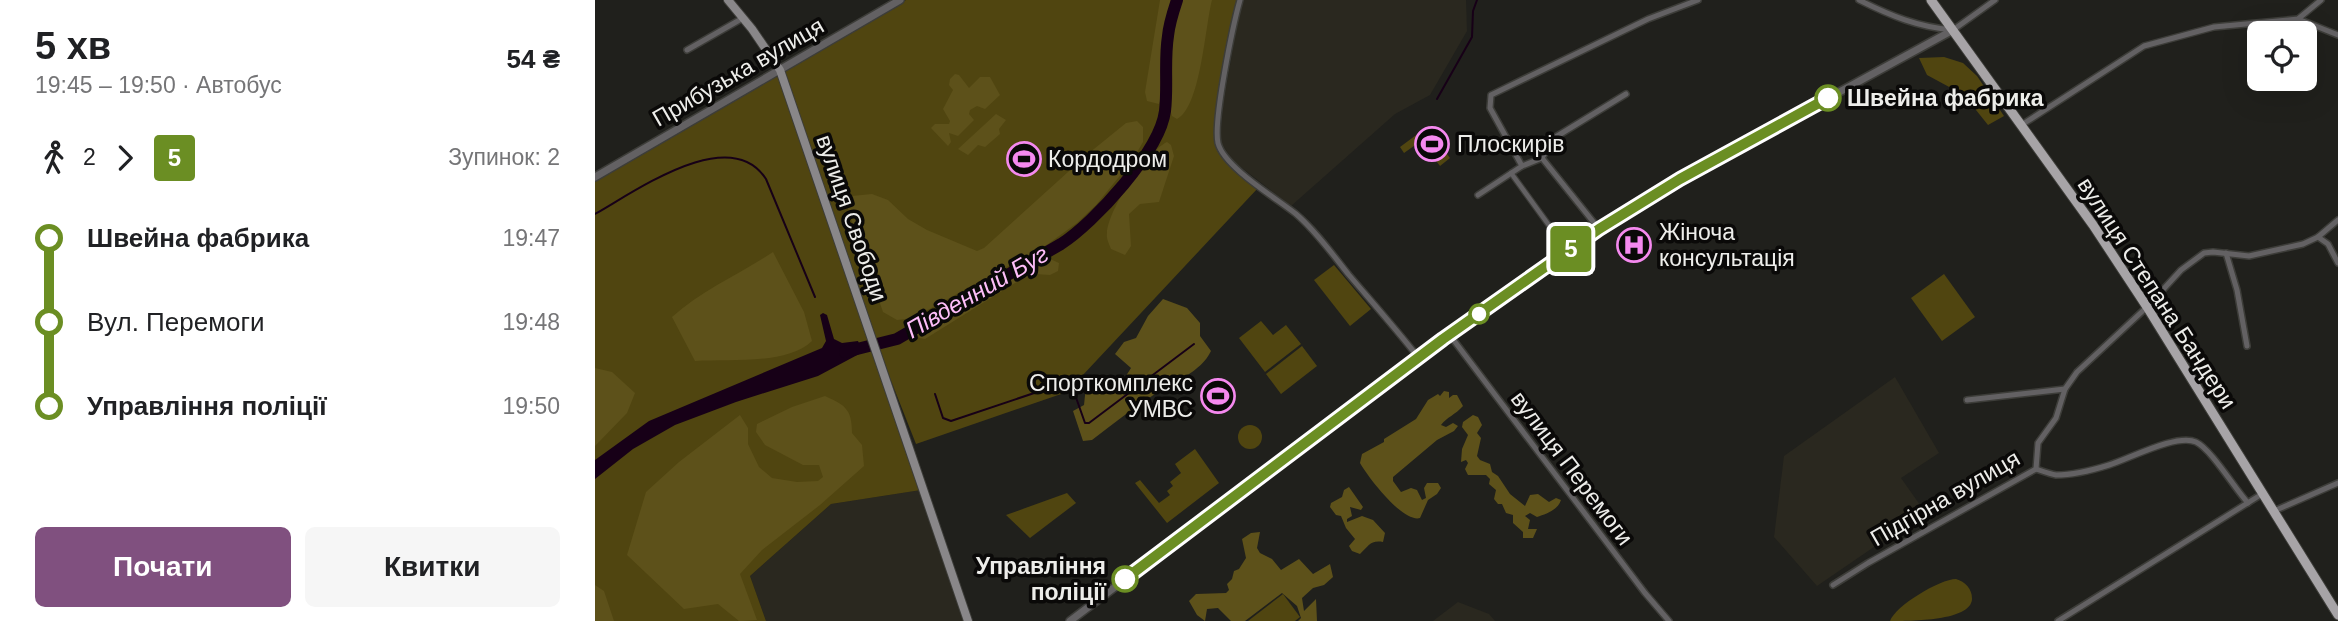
<!DOCTYPE html>
<html lang="uk">
<head>
<meta charset="utf-8">
<style>
	:root { --surface:#fff; --page:#f6f6f6; --text:#202124; --muted:#757577; --accent:#80507f }
	body { margin:0; font-family:Helvetica,sans-serif; background:var(--page); color:var(--text); height:100vh; display:flex; flex-direction:column; font-size:26px; white-space:nowrap }
	* { box-sizing:border-box; margin:0 }
	p { font-size:23px; color:var(--muted) }
	.icon { flex:none; width:38px; height:38px; fill:none; stroke:currentColor; stroke-width:2; stroke-linecap:round; stroke-linejoin:round }
	.map { position:relative; flex:1; overflow:hidden }
	.sheet { display:flex; flex-direction:column; background:var(--surface); width:595px }
	.sheet>* { flex:none }
	.badge { padding:0 14px; border-radius:5px; font-size:24px; line-height:46px }
	.tools { position:absolute; left:1652px; top:21px; display:grid; gap:14px }
	.tools a { display:grid; place-items:center; width:70px; height:70px; border-radius:10px; background:var(--surface); box-shadow:0 7px 28px #0002; font-size:35px }
	.map>.badge { position:absolute; translate:-50% -50%; box-shadow:0 0 0 4px #fff }
	.legs { display:flex; align-items:center; gap:10px; height:77px; padding:0 35px; font-size:23px }
	.legs p { margin-inline-start:auto }
	.overview { display:flex; align-items:center; justify-content:space-between; height:119px; padding:0 35px }
	h1 { font-size:38px; font-weight:700; line-height:52px }
	.cta { display:flex; gap:14px; margin-top:auto; padding:14px 35px }
	.cta a { flex:1; height:80px; border-radius:10px; background:var(--accent); color:#fff; font-size:28px; font-weight:700; line-height:80px; text-align:center }
	.cta a+a { background:var(--page); color:var(--text) }
	ul { padding:0 35px; list-style:none }
	li { display:flex; align-items:center; gap:24px; height:84px; font-size:26px }
	li i { display:grid; place-items:center; width:10px; height:100%; margin:0 9px; background:currentColor }
	li i::after { content:''; width:18px; height:18px; margin:-9px; border:5px solid; border-radius:50%; background:var(--surface) }
	li p { margin-inline-start:auto }
	li:first-child i { background:linear-gradient(#0000 50%,currentColor 0) }
	li:last-child i { background:linear-gradient(currentColor 50%,#0000 0) }
	main { display:flex; flex:1; min-height:0 }
	.map>svg:first-child { display:block }
	.built { fill:#2a281f }
	.green { fill:#504510 }
	.forest { fill:#5d511a }
	.water { fill:#170017 }
	.lines { fill:none; stroke-linecap:round; stroke-linejoin:round }
	.stream { stroke:#170017; stroke-width:2 }
	.river { stroke:#170017; stroke-width:12 }
	.pedestrian-casing { stroke:#3d3d39; stroke-width:7 }
	.minor-casing { stroke:#3d3d39; stroke-width:8 }
	.tertiary-casing { stroke:#3d3d39; stroke-width:10 }
	.secondary-casing { stroke:#3d3d39; stroke-width:10 }
	.primary-casing { stroke:#3d3d39; stroke-width:11 }
	.pedestrian { stroke:#636163; stroke-width:4.5 }
	.minor { stroke:#636163; stroke-width:5 }
	.tertiary { stroke:#636163; stroke-width:7 }
	.secondary { stroke:#898789; stroke-width:8 }
	.primary { stroke:#a7a4a7; stroke-width:9 }
	.line-1-casing { stroke:#fff; stroke-width:16 }
	.line-1 { stroke:#6b8e23; stroke-width:10 }
	.stop-1-dot { fill:#fff; stroke:#6b8e23; stroke-width:3.5 }
	.labels { text-anchor:middle; stroke-width:7; stroke-linejoin:round; paint-order:stroke }
	.street-label { font-size:23px; fill:#ededea; stroke:#0a0908 }
	.stop-label { font-size:23px; font-weight:bold; fill:#ededea; stroke:#0a0908; text-anchor:start }
	.poi-label { font-size:23px; fill:#ededea; stroke:#0a0908; text-anchor:start }
	.water-label { font-size:24px; font-style:italic; fill:#febef9; stroke:#0a0908 }
</style>
</head>
<body>
<main>
<section class="sheet">
<div class="overview"><div><h1>5 хв</h1><p>19:45 – 19:50 · Автобус</p></div><b>54 ₴</b></div>
<div class="legs"><svg class="icon" aria-label="walk" viewBox="0 0 24 24"><circle cx="13" cy="4" r="2"/><path d="M13 8l-2 6 4 7M11 14l-3 7M7 12l3-4h3l4 4"/></svg>2<svg class="icon" aria-label="forward" viewBox="0 0 24 24"><path d="M9 5l7 7-7 7"/></svg><b class="badge" style="background:#6b8e23;color:#fff">5</b><p>Зупинок: 2</p></div>
<ul>
<li><i style="color:#6b8e23"></i><b>Швейна фабрика</b><p>19:47</p></li>
<li><i style="color:#6b8e23"></i><span>Вул. Перемоги</span><p>19:48</p></li>
<li><i style="color:#6b8e23"></i><b>Управління поліції</b><p>19:50</p></li>
</ul>
<div class="cta"><a>Почати</a><a>Квитки</a></div>
</section>
<div class="map">
<svg width="1743" height="621" viewBox="0 0 1743 621">
	<rect width="100%" height="100%" fill="#20201c"/>
	<g class="built">
		<path d="M649,0H871L872,31L835,95L800,114L696,206L638,161L625,141L628,105L644,14Z"/>
		<path d="M1300,377L1344,453L1306,478L1330,512L1222,586L1179,537L1189,456Z"/>
		<path d="M326,490L370,621H171L155,576L236,504Z"/>
		<path d="M863,602L894,614L900,621H838Z"/>
	</g>
	<g class="green">
		<path d="M311,0H642L638,13C633,40 612,131 623,152C632,167 650,178 663,188L472,392L321,444L295,378L189,72Z"/>
		<path d="M1349,57L1368,63L1382,76L1409,116L1393,125L1369,95L1332,75L1324,58Z"/>
		<path d="M183,75L326,490L236,504L155,576L171,621H0V181Z"/>
		<path d="M832,127L855,158L845,166L826,141L809,153L805,147Z"/>
		<path d="M739,265L776,309L755,326L719,280Z"/>
		<path d="M1349,274L1380,317L1347,341L1316,298Z"/>
		<path d="M666,321L678,335L691,325L706,344L670,372L644,338Z"/>
		<path d="M707,346L722,366L686,394L671,374Z"/>
		<circle cx="655" cy="437" r="12"/>
		<path d="M600,449L624,483L572,523L540,483L545,480L564,503L575,495L572,491L578,486L575,482L586,473L580,464Z"/>
		<path d="M472,493L481,503L435,538L411,515Z"/>
		<path d="M1361,579C1370,582 1377,588 1377,599C1376,621 1316,621 1295,621C1300,606 1345,579 1361,579Z"/>
		<path d="M688,594L705,617L700,621H653Z"/>
	</g>
	<g class="forest">
		<path d="M565,0H576C567,32 566,66 566,99L564,104L552,101L550,92Z"/>
		<path d="M587,0H617C610,26 606,107 582,119L577,116C567,84 578,31 587,0Z"/>
		<path d="M360,74L364,75L374,88L385,77H395L405,95L390,109L382,106L375,110L374,114L379,120L363,136L354,133L356,142L353,146L336,128L340,124H354L355,121L348,109L358,90L354,85L355,79Z"/>
		<path d="M401,114L411,120L404,129L405,134L390,147L383,145L373,155L363,149Z"/>
		<path d="M542,121L548,127V142L537,161L501,205L482,223L453,244L318,318L302,320L288,312L255,216L252,205L257,196L277,194L293,200L313,219L332,230L382,251L389,248L494,153L531,123Z"/>
		<path d="M572,142L576,145L579,156L564,202L545,204L534,214L536,246L530,255L516,249C514,244 511,238 512,233C513,210 551,152 572,142Z"/>
		<path d="M178,252L209,312L217,341C192,365 135,359 100,361L77,317C107,290 145,274 178,252Z"/>
		<path d="M453,258L464,263L463,271L455,275L439,274L420,283L330,339L324,338L321,333L327,327L407,279Z"/>
		<path d="M568,299L592,308L605,323V336L616,351C606,372 579,382 560,394C538,408 518,424 497,440L488,441L478,411L489,405L491,386L512,384L529,379L536,368L520,354L529,342L541,338L553,316Z"/>
		<path d="M0,368L17,372L40,393L32,413L0,446Z"/>
		<path d="M849,391L854,392V398L858,395H862L868,406C860,415 852,417 846,425L851,427L858,423L863,426L859,431L842,440L798,477V481L806,492L816,488L822,490L827,500L831,498L829,488L832,483H843L846,488L842,494L833,500L825,518C808,523 773,477 765,463L767,454L789,442V439L821,419L833,400L843,394L845,396Z"/>
		<path d="M230,396C250,405 257,409 257,433L267,445L269,466L225,505L167,550L145,574L162,620L144,621L123,604L89,609L32,555L51,492L84,462L145,415L153,428V444L164,467L177,478L202,482L223,481L228,477L224,465H208L170,445L161,432L162,424L197,407Z"/>
		<path d="M878,415L883,417L887,425L882,433L886,438L882,456L885,460L895,464L897,472L903,476L915,494L930,506L935,495L943,494L954,502L961,498L966,500C963,510 951,514 942,517L935,513L930,516L935,520L933,529H942L938,538H928V532L918,523V515L911,513L907,504H903L899,499L901,490L894,484L895,479L891,475H873L870,469L873,463L871,460L866,462L867,449L873,435L867,427L868,422Z"/>
		<path d="M754,487L768,507L766,510L755,507L757,516L752,519V522L767,516L778,520L790,533L788,542C775,540 774,546 765,554L757,551L754,546L760,539L751,528L746,516L741,515L735,507L736,503L747,497L749,490Z"/>
		<path d="M665,532L662,548L665,553L677,559L686,570L704,559L718,574L735,564L738,577L729,585L718,588L707,598L709,611L721,599L722,621H703L706,618L702,606L687,593L650,621H636L623,608L612,609L610,621L602,615L594,601L601,594L631,593L634,590L632,584L637,579L639,571L644,569L651,558L647,539L656,533Z"/>
		<path d="M0,585L9,591L19,621H0Z"/>
	</g>
	<path class="water" d="M228,313L232,315L239,339L247,343L263,341L267,350L266,353L223,376L141,402L80,425L38,449L0,479V460L54,421L227,348L231,341L225,315Z"/>
	<g class="lines">
		<g class="stream">
			<path d="M842,99L877,37L878,11L882,0"/>
			<path d="M0,214C41,191 135,123 171,179L220,297"/>
			<path d="M340,394L348,418L356,421L469,383L478,389L490,423H494L599,344"/>
		</g>
		<path class="river" d="M250,352L302,339L466,244C499,223 565,151 570,111C573,86 569,61 573,36C574,24 578,12 582,0"/>
		<g class="pedestrian-casing">
			<path id="pedestrian" d="M916,173L969,246"/>
		</g>
		<g class="minor-casing">
			<g id="minor">
				<path d="M645,0C638,25 618,121 623,143C629,167 681,198 701,214C721,231 738,255 754,275C777,302 801,329 823,357"/>
				<path d="M1264,0C1296,16 1323,27 1358,30L1400,0"/>
				<path d="M1703,19L1743,35"/>
				<path d="M92,50L148,18"/>
				<path d="M1428,124L1549,46L1619,27L1703,19L1726,0"/>
				<path d="M947,158L959,138L1031,94"/>
				<path d="M883,195L927,166"/>
				<path d="M1004,229L947,158L927,166L895,108L896,95L1053,19L1103,0"/>
				<path d="M1723,237L1733,244L1743,263"/>
				<path d="M1631,253L1642,290L1652,346"/>
				<path d="M854,334L1050,593L1074,621"/>
				<path d="M1372,400L1470,389"/>
				<path d="M1441,469C1447,471 1455,474 1461,475C1478,475 1498,470 1514,465C1534,459 1582,433 1601,442C1616,449 1640,489 1653,503"/>
				<path d="M1679,511L1743,483"/>
				<path d="M1238,585L1273,563L1441,469L1443,443L1461,418L1470,389L1482,372L1552,307L1586,270L1609,253L1618,252L1654,256L1708,244L1723,237L1743,220"/>
				<path d="M1463,621L1667,494"/>
			</g>
		</g>
		<g class="tertiary-casing">
			<g id="tertiary">
				<path d="M0,177L305,0"/>
				<path d="M475,621L848,339L1004,229L1085,179L1358,30"/>
			</g>
		</g>
		<g class="secondary-casing">
			<path id="secondary" d="M133,0L157,29L185,70L373,621"/>
		</g>
		<g class="primary-casing">
			<path id="primary" d="M1336,0L1498,225L1552,307L1743,615"/>
		</g>
		<use href="#pedestrian" class="pedestrian"/>
		<use href="#minor" class="minor"/>
		<use href="#tertiary" class="tertiary"/>
		<use href="#secondary" class="secondary"/>
		<use href="#primary" class="primary"/>
	</g>
	<g class="lines">
		<g class="line-1-casing">
			<path id="line-1" d="M530,579L848,339L1004,229L1085,179L1233,98"/>
		</g>
		<use href="#line-1" class="line-1"/>
	</g>
	<defs>
		<g id="stadium-ring" transform="scale(1.75)"><circle r="9.5" fill="#0a0908" stroke="#f589ef" stroke-width="1.5"/><path d="M0-5a6.5 5 0 1 0 0 10a6.5 5 0 1 0 0-10ZM-3.5-1.8h7v3.6h-7Z" fill="#f589ef"/></g>
		<g id="hospital-ring" transform="scale(1.75)"><circle r="9.5" fill="#0a0908" stroke="#f589ef" stroke-width="1.5"/><path d="M-5-5h3v3.5h4V-5h3V5h-3V1.5h-4V5h-3Z" fill="#f589ef"/></g>
	</defs>
	<g fill-rule="evenodd">
		<use href="#stadium-ring" x="837" y="144"/>
		<use href="#stadium-ring" x="429" y="159"/>
		<use href="#hospital-ring" x="1039" y="245"/>
		<use href="#stadium-ring" x="623" y="396"/>
	</g>
	<g class="stop-1-dot">
		<circle cx="1233" cy="98" r="12"/>
		<circle cx="884" cy="314" r="9"/>
		<circle cx="530" cy="579" r="12"/>
	</g>
	<g class="labels">
		<g class="street-label">
			<text transform="translate(143 72) rotate(-30)" y="8">Прибузька вулиця</text>
			<text transform="translate(257 218) rotate(71)" y="8">вулиця Свободи</text>
			<text transform="translate(1562 293) rotate(57)" y="8">вулиця Степана Бандери</text>
			<text transform="translate(977 468) rotate(53)" y="8">вулиця Перемоги</text>
			<text transform="translate(1350 498) rotate(-30)" y="8">Підгірна вулиця</text>
		</g>
		<g class="stop-label">
			<text x="1252" y="106">Швейна фабрика</text>
			<text x="511" y="574" text-anchor="end">Управління<tspan x="511" dy="26">поліції</tspan></text>
		</g>
		<g class="poi-label">
			<text x="862" y="152">Плоскирів</text>
			<text x="453" y="167">Кордодром</text>
			<text x="1064" y="240">Жіноча<tspan x="1064" dy="26">консультація</tspan></text>
			<text x="598" y="391" text-anchor="end">Спорткомплекс<tspan x="598" dy="26">УМВС</tspan></text>
		</g>
		<g class="water-label">
			<text transform="translate(382 292) rotate(-30)" y="8">Південний Буг</text>
		</g>
	</g>
</svg>
<div class="tools">
<a><svg class="icon" aria-label="locate" viewBox="0 0 24 24"><circle cx="12" cy="12" r="6"/><path d="M12 2v4M12 18v4M2 12h4M18 12h4"/></svg></a>
</div>
<b class="badge" style="left:976px;top:249px;background:#6b8e23;color:#fff">5</b>
</div>
</main>
</body>
</html>
